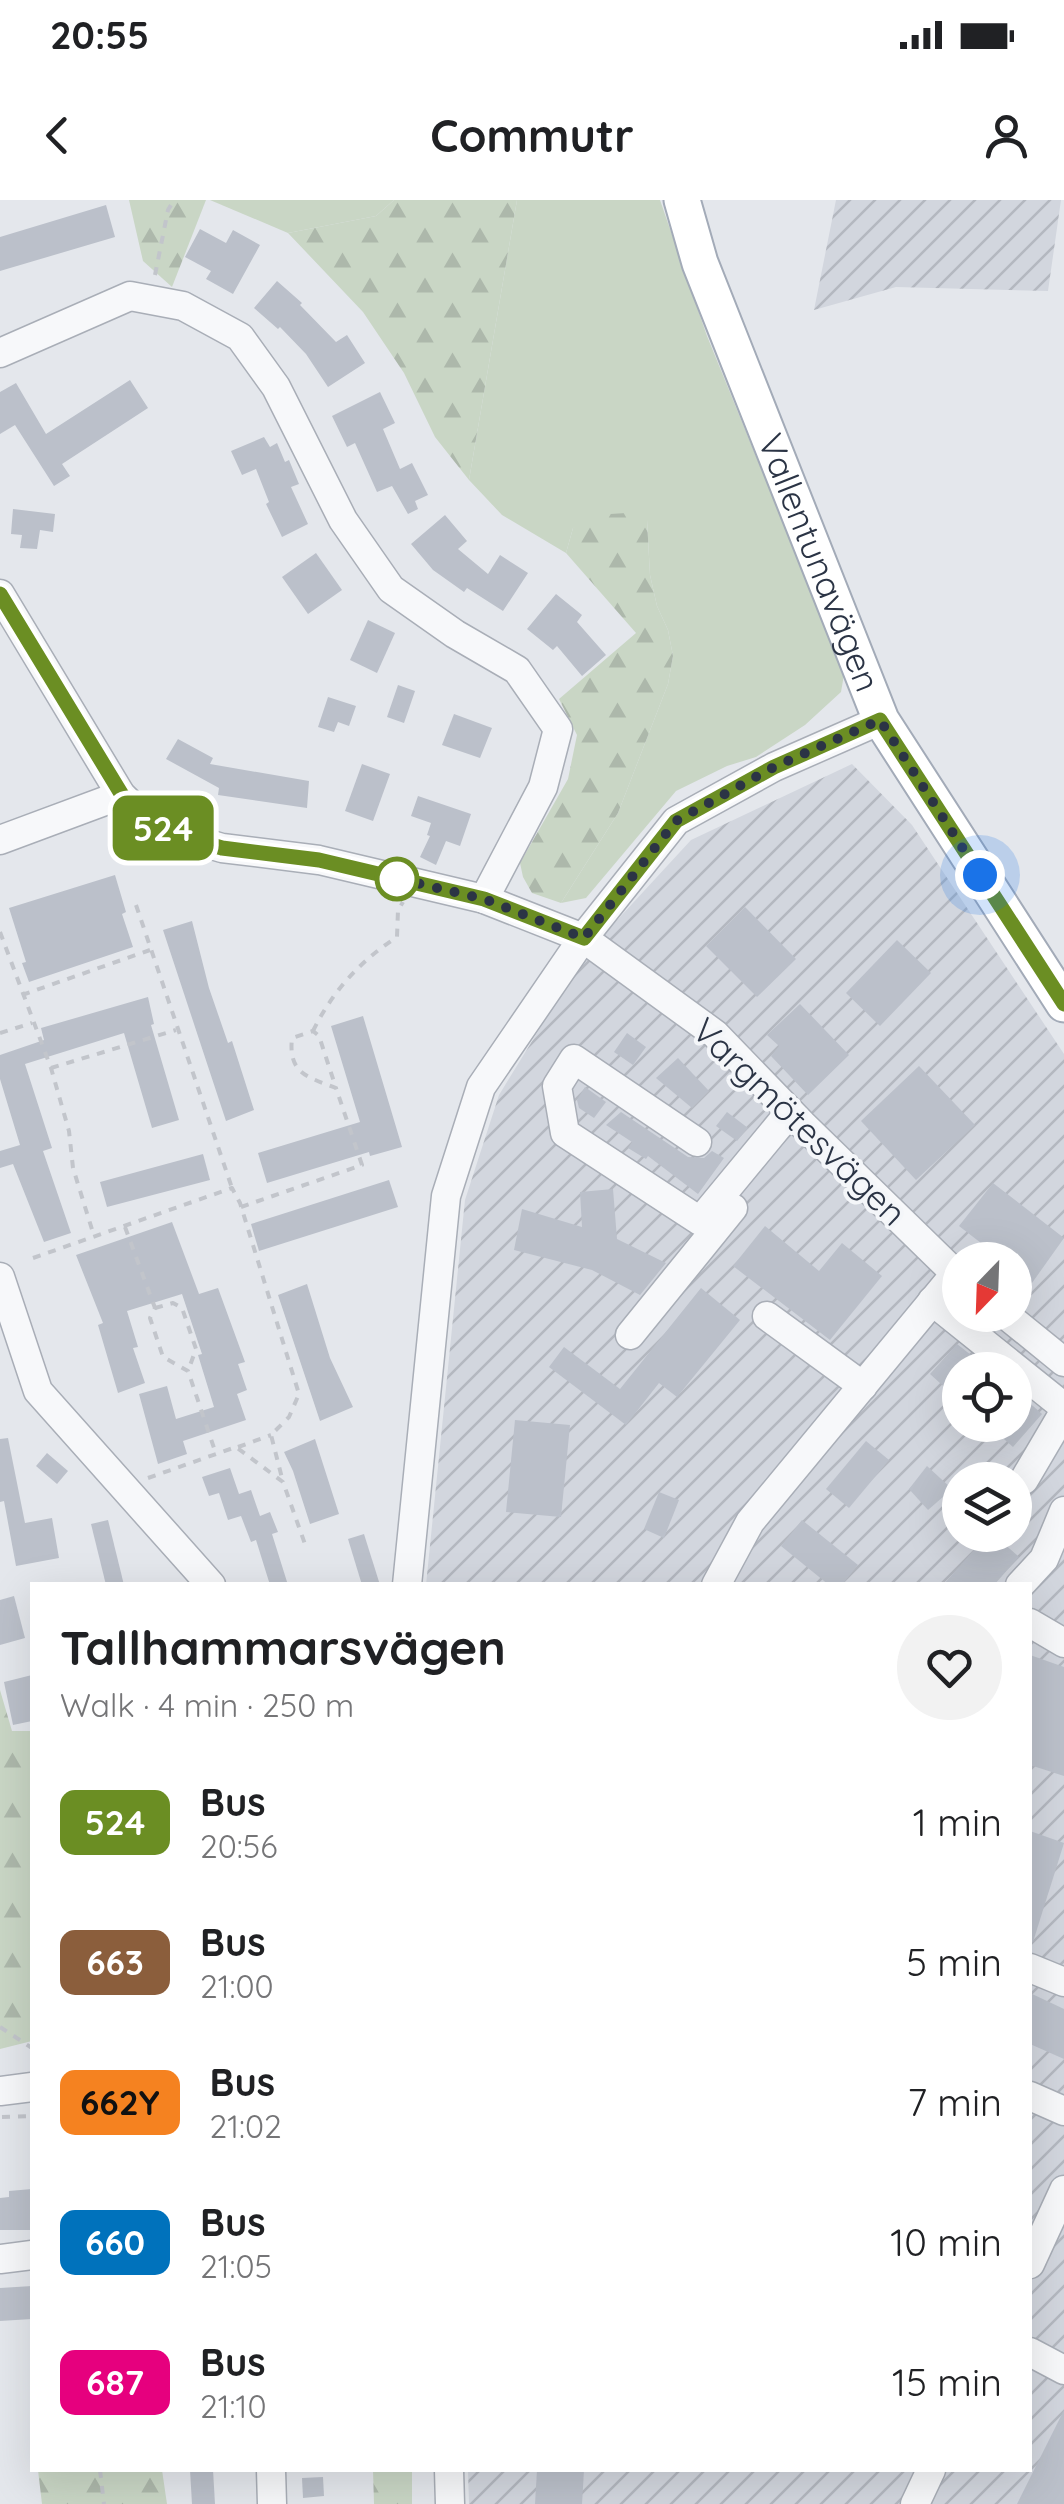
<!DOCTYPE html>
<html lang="en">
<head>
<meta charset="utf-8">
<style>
	:root { --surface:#fff; --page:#f2f2f2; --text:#202124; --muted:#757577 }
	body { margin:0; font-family:Quicksand,sans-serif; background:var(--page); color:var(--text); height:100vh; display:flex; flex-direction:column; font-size:38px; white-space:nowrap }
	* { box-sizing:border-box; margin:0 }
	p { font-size:32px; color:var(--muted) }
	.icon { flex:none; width:55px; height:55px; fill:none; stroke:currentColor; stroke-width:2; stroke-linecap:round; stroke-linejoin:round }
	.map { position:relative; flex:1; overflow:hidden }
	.drawer { position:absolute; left:30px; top:1382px; width:1002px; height:890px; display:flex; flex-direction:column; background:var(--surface); border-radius:0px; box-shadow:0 10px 40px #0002 }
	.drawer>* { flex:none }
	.badge { padding:0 20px; border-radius:15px; font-size:35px; line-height:65px }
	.needle { width:65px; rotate:203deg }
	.tools { position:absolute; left:942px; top:1042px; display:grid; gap:20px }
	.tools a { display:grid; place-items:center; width:90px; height:90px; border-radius:50%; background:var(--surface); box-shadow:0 10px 40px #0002; font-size:50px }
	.you { position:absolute; width:50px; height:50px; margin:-25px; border:8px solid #fff; border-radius:50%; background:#1a73e8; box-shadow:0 0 0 15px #1a73e833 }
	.map>.badge { position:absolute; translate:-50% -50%; box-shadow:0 0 0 5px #fff }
	.round { display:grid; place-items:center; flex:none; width:105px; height:105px; border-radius:52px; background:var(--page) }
	.summary { display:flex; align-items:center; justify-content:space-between; height:170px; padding:0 30px }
	h1 { font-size:48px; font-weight:800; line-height:75px }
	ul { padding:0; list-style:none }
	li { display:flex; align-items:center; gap:30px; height:140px; padding:0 30px }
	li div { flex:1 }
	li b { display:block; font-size:38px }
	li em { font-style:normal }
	li .badge { min-width:110px; font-weight:700; text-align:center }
	.status { display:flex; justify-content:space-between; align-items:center; height:70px; padding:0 50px; background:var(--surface); direction:ltr }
	.status svg { height:28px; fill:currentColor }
	header { display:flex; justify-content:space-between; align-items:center; height:130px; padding:0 30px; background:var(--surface); font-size:45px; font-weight:800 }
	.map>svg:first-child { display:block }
	.industrial { fill:url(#industrial-furrows); fill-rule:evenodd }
	.grass { fill:#c9d6c5 }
	.forest { fill:url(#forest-firs) }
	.building { fill:#bbc0ca }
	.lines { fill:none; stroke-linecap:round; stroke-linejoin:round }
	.minor-casing { stroke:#a9aeb7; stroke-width:31 }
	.major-casing { stroke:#a3abb8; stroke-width:39 }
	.path { stroke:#c2c5cb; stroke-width:4; stroke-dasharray:8 8; stroke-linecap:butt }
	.minor { stroke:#f7f8fa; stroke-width:28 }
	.major { stroke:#fff; stroke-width:35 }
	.line-casing { stroke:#fff; stroke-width:22 }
	.line { stroke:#6b8e23; stroke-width:15 }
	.walk { stroke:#2b3445; stroke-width:10; stroke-dasharray:0 18 }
	.stop-dot { fill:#fff; stroke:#6b8e23; stroke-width:5 }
	.labels { text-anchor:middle; stroke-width:8; stroke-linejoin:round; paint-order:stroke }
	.street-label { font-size:35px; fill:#2b3445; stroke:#f4f6f9 }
</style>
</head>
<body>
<div class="status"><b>20:55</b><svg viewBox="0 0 49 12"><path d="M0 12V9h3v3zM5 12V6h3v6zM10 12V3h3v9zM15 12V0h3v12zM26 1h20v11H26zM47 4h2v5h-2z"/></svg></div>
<header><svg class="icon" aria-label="back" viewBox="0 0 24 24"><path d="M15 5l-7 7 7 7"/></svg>Commutr<svg class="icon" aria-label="person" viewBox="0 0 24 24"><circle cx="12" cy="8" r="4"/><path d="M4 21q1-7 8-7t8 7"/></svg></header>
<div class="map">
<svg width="1064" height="2304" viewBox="0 0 1064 2304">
	<defs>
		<pattern id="industrial-furrows" width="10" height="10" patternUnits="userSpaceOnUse" patternTransform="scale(2.5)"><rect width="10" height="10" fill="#d2d6de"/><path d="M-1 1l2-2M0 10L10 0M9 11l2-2" fill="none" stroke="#b4b8c0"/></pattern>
		<pattern id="forest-firs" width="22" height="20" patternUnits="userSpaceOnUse" patternTransform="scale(2.5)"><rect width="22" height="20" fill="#c9d6c5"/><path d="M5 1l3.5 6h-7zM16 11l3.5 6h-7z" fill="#adb8ab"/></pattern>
	</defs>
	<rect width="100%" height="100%" fill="#e4e7ec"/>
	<g class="industrial">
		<path d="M836,0H1061L1048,91L896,87L814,110Z"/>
		<path d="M852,564L912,625L1064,854V2304H469L468,2270H1030V1385H426L465,1000L499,895L585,755L691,640ZM960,1060H1015V1115H960ZM960,1170H1015V1225H960ZM960,1280H1015V1335H960Z"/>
	</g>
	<g class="grass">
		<path d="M210,0H394L376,16L288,33Z"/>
		<path d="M517,0H660L707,136L819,411L846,463L841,492L805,525L756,557L727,566L676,591L586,698L561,703L618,613L668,484L673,456L668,430L657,406L650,375L647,320L573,328L566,353L502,315L469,280Z"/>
	</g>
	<g class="forest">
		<path d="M129,0H206L172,87L143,61Z"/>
		<path d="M394,0H517L469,280L435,237L404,173L363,112L288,33L376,16Z"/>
		<path d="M626,313L647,320L650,375L657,406L668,430L673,456L668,484L618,613L561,703L532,693L523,677L520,663L568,579L577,535L559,499L636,433L566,353L573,328L595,315Z"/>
		<path d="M0,1490L12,1531H32V1841L0,1849Z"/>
		<path d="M38,2270H162L167,2304H42Z"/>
		<path d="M373,2270H412V2304H374Z"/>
	</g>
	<g class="building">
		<path d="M106,5L115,37L0,71V37Z"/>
		<path d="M200,29L226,43L233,30L260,45L233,94L206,79L211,71L185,57Z"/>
		<path d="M277,81L302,103L300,105L336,142L347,135L365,163L328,187L306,154L280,127L278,129L254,108Z"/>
		<path d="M130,180L148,208L62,264L70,276L54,286L15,225L0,234V192L16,183L46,234Z"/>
		<path d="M380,192L395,223L383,229L400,269L412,263L428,295L415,301L418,309L408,314L392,286L377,292L355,243L347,247L332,216Z"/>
		<path d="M264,237L270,247L277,243L285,262L289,260L299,284L291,287L308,324L282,337L266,304L269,302L256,269L242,275L231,251Z"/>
		<path d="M13,309L55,314L53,332L40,330L37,349L20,348L22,335L11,334Z"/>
		<path d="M445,315L467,341L458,349L488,374L500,355L528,373L503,411L467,388L464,392L433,370L411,344Z"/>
		<path d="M316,353L342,390L308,414L282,377Z"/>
		<path d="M556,394L582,415L577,422L606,455L582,476L557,446L553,450L527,429Z"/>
		<path d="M368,420L395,433L377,473L350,460Z"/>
		<path d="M398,485L415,491L404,523L387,517Z"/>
		<path d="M328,497L356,506L349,526L338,522L334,532L318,527Z"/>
		<path d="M454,514L492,528L480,558L442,545Z"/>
		<path d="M178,539L213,558L210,564L309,581L307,608L218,595L219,588L166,559Z"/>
		<path d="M362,564L390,574L373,621L345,611Z"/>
		<path d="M418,596L471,614L460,646L446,641L436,665L420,657L430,636L427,635L431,623L411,616Z"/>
		<path d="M115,675L126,712L122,714L133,747L29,782L22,763L26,762L9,708Z"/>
		<path d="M745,707L796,759L757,797L706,746Z"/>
		<path d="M192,721L209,788L228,843L232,841L254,910L226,921L163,730Z"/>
		<path d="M897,740L931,773L880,826L846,793Z"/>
		<path d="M148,797L154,824L151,825L179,920L152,928L124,833L25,864L52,948L43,951L71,1033L44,1042L13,964L0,968V951L20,945L0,879V855L44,840L41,828Z"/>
		<path d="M800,804L849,855L808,895L771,856L779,846L767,835Z"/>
		<path d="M363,816L402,947L370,956L369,952L267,983L258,953L360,922L331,826Z"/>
		<path d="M627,833L646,847L633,865L614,852Z"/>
		<path d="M678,858L709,891L692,908L656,878Z"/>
		<path d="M919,866L975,925L916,980L861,921Z"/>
		<path d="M585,887L606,902L594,918L579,908L577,900Z"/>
		<path d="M621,912L688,957L704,958L712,951L724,958L698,994L648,956L646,959L628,948L632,942L606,925Z"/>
		<path d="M727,912L748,928L737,941L716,926Z"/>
		<path d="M203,954L210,980L107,1007L100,982Z"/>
		<path d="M389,980L398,1007L259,1051L251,1024Z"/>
		<path d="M993,983L1064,1038L1032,1083L1015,1070V1060H1003L959,1026Z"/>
		<path d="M613,989L617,1039L666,1063L640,1095L592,1070L514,1050L522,1009L582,1027L580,992Z"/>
		<path d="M172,1022L199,1094L218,1088L245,1162L238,1164L247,1190L237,1194L246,1220L183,1241L187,1254L158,1264L139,1194L167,1186L176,1219L214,1207L198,1155L202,1154L182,1094L127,1111L138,1147L133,1148L145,1183L118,1193L98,1125L103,1123L76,1055Z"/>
		<path d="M765,1026L819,1071L842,1043L882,1076L830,1140L733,1066Z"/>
		<path d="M307,1084L330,1158L353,1207L320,1221L278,1095Z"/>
		<path d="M701,1088L740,1120L677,1197L659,1183L626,1225L549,1167L564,1147L620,1189Z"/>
		<path d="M957,1144L990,1170H960V1201L930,1174Z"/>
		<path d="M1015,1190L1042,1214L1013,1247L988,1225H1015Z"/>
		<path d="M515,1220L570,1225L561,1317L506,1312Z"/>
		<path d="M8,1238L25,1323L52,1318L59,1358L16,1366L4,1301L0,1302V1239Z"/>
		<path d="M315,1239L339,1314L310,1324L293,1271L284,1252Z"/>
		<path d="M866,1241L889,1260L849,1308L826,1289Z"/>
		<path d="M47,1253L68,1271L57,1284L36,1266Z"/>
		<path d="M927,1266L952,1289L928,1310L909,1289Z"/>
		<path d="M230,1268L239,1294L251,1290L260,1316L270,1312L278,1332L272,1334L288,1385H270L256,1340L251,1342L241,1316L228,1320L219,1293L209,1296L202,1277Z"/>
		<path d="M659,1292L679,1300L664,1338L644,1329Z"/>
		<path d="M108,1320L124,1385H106L91,1324Z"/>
		<path d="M802,1320L858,1365L842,1385H829L781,1346Z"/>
		<path d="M364,1334L380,1385H362L348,1339Z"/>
		<path d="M987,1335H994L1019,1357L994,1385H943Z"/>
		<path d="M14,1396L25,1438L0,1445V1400Z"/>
		<path d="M1030,1455L1064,1467V1576L1030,1565Z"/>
		<path d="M32,1475V1521L13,1525L4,1482Z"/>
		<path d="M1030,1631L1064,1643L1033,1742L1030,1741Z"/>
		<path d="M1030,1793L1064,1809V1859L1030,1844Z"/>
		<path d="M32,1989V2030H0V1998L9,1997V1991Z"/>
		<path d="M32,2086V2119L0,2121V2088Z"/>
		<path d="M1064,2210V2304H1017Z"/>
		<path d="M190,2270H213L215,2304H192Z"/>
		<path d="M537,2270H584L582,2304H535Z"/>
		<path d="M323,2277L324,2296L303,2298L302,2278Z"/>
	</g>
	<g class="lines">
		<g class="minor-casing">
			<g id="minor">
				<path d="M0,153L130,96L183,106L240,137L276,187L343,320L391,389L455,434L517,470L558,529L543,587L484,699"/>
				<path d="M0,394L121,595L148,621L175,634L222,648L319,660L484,699L583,738L715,834L802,924L960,1078"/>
				<path d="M0,640L121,595"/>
				<path d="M697,942L574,859L557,886L565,933L700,1021L790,912"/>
				<path d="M0,1077L38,1191L211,1385"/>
				<path d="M932,1101L1064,1207"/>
				<path d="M1006,1115L1064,1162"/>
				<path d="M767,1116L863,1186"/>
				<path d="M630,1135L733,1008"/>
				<path d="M1024,1280L1064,1212"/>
				<path d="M407,1385L446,996L481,887L583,738L676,621L774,567L881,520"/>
				<path d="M716,1385L750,1322L955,1074"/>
				<path d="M1020,1385L1044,1359L1064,1311"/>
				<path d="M1030,1423L1064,1443"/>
				<path d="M1030,1768L1064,1782"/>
				<path d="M0,1891L32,1887"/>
				<path d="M1030,1896L1064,1911"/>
				<path d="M0,2059L32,2055"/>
				<path d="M1030,2064L1064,1990"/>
				<path d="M1030,2152L1064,2170"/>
				<path d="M271,2270L272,2304"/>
				<path d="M449,2270L450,2304"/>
				<path d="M915,2304L931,2270"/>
			</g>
		</g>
		<g class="major-casing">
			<g id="major">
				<path id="s1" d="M682,0L700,63L881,520L1064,804"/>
			</g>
		</g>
		<g class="path">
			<path d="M155,75L168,10L174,0"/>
			<path d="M136,705L232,988"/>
			<path d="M0,732L51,868L69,931L73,968L94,1036"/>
			<path d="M22,795L150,750"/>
			<path d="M313,831C332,792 360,761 397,737L398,710L403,702"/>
			<path d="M0,833L32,823"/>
			<path d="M51,868L176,830"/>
			<path d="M241,1007L362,965L336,888C308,877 288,874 292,838L313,831L319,836L336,888"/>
			<path d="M125,1027L155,1108L150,1118L163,1157L188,1171L216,1254"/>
			<path d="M33,1058L232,988L240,1003L299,1194L289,1217L271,1235L283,1282"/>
			<path d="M155,1108L173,1103L182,1108L196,1149L188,1171"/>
			<path d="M238,1247L271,1235"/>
			<path d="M148,1278L236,1247L283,1282L306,1347"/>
			<path d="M0,1827L32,1848"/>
			<path d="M2,1917L32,1916"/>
			<path d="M100,2270L104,2304"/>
		</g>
		<use href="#minor" class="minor"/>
		<use href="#major" class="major"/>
	</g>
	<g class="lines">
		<g class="line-casing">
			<path id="line" d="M0,394L122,595L148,621L175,634L222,648L319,660L484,699L584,738L676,621L774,567L880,520L1064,804"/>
		</g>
		<use href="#line" class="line"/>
		<path class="walk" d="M397,679L382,675L484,699L584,738L676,621L774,567L880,520L980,675"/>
	</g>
	<circle class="stop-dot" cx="397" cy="679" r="20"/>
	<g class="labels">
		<g class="street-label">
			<text dy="12" stroke="none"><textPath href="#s1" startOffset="388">Vallentunavägen</textPath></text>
			<text transform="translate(799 922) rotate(44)" y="12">Vargmötesvägen</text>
		</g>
	</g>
</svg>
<div class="tools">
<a><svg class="needle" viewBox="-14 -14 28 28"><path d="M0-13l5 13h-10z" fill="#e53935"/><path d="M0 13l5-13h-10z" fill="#757577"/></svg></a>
<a><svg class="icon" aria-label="locate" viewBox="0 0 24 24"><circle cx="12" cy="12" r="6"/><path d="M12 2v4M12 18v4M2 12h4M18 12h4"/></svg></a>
<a><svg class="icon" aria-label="layers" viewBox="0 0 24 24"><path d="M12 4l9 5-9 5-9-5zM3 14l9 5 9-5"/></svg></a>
</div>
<div class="you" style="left:980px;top:675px"></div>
<b class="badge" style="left:163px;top:628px;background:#6b8e23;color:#fff">524</b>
<section class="drawer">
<div class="summary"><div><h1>Tallhammarsvägen</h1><p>Walk · 4 min · 250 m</p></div><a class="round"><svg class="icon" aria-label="heart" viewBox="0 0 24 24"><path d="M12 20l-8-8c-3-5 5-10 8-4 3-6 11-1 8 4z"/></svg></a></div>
<ul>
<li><span class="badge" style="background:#6b8e23;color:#fff">524</span><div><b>Bus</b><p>20:56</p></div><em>1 min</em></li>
<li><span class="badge" style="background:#8b5e3c;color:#fff">663</span><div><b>Bus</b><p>21:00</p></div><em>5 min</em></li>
<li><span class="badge" style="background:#f58220;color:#111">662Y</span><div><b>Bus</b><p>21:02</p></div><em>7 min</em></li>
<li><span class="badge" style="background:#0072bc;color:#fff">660</span><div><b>Bus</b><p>21:05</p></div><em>10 min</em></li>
<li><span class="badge" style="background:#e6007e;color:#fff">687</span><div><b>Bus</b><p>21:10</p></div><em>15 min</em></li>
</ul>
</section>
</div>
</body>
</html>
